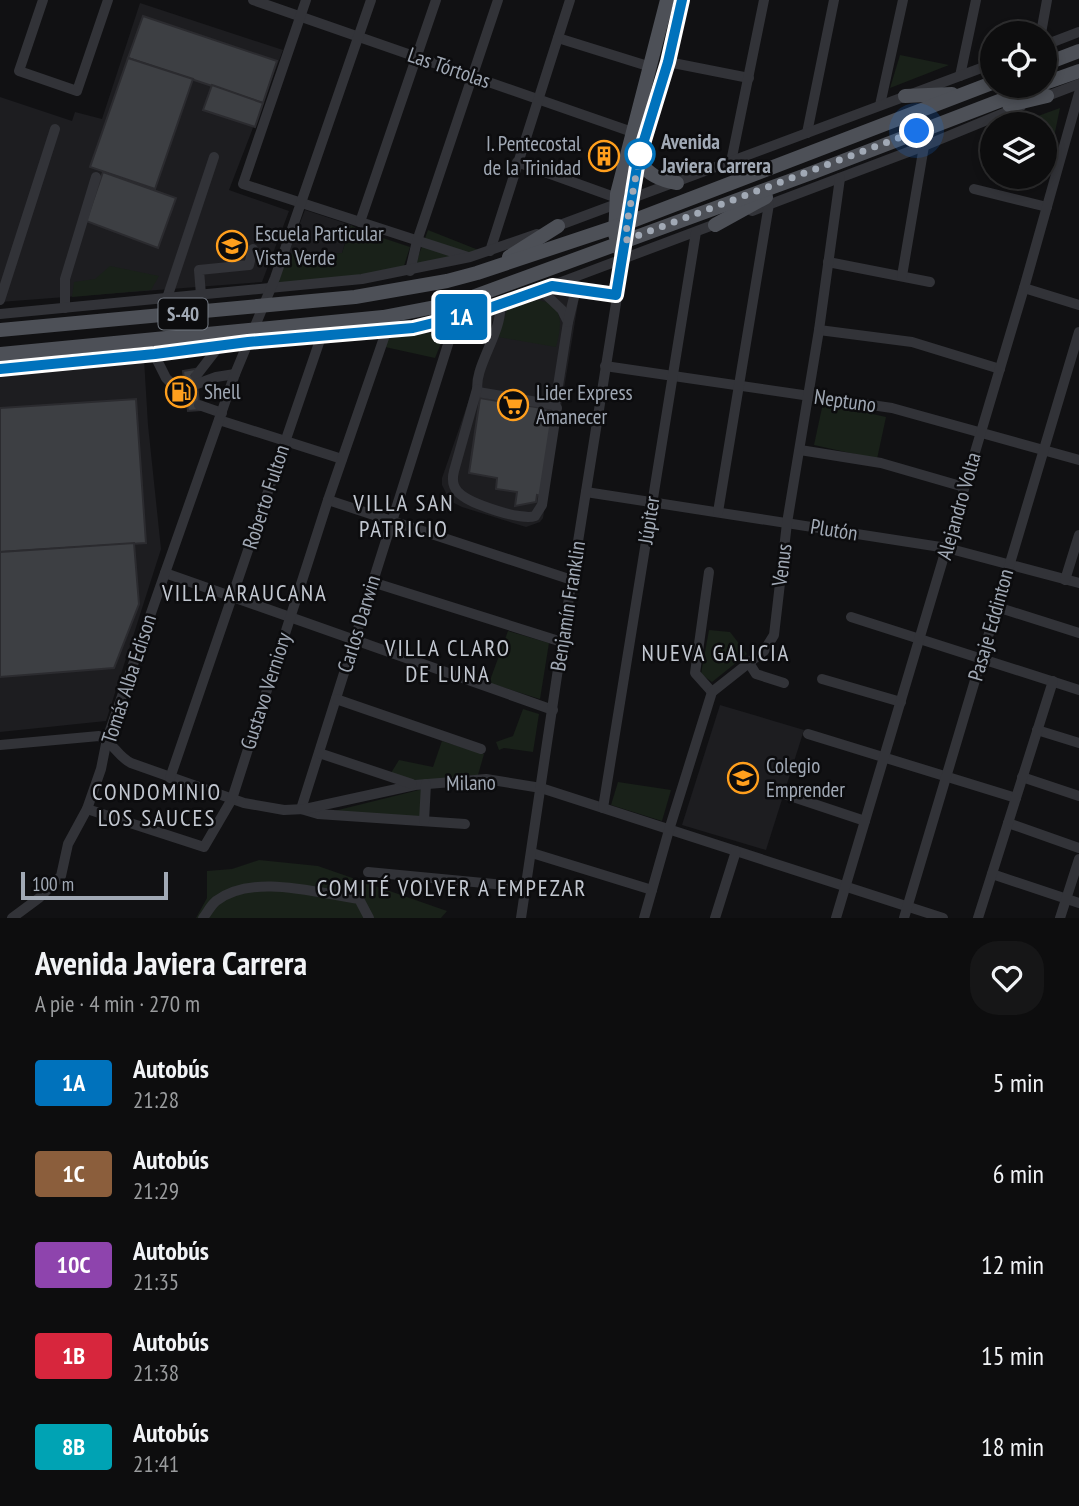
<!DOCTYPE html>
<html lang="es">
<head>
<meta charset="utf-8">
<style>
	:root { --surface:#0d0d0e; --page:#161617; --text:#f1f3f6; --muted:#9a9c9e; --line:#2d2d2e }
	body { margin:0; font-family:"PT Sans Narrow",sans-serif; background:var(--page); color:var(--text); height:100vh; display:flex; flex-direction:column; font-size:26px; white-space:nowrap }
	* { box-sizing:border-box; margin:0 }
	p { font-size:23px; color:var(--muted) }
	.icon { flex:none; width:38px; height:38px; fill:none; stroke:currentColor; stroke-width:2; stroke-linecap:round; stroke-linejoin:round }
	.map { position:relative; height:918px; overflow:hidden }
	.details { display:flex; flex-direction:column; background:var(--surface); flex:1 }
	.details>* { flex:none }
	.badge { padding:0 14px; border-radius:5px; font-size:24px; line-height:46px }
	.fabs { position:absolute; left:980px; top:21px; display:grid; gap:14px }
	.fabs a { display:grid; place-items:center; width:77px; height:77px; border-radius:50%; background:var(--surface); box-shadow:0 4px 10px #0003,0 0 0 2px var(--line); font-size:35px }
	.scale { position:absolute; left:21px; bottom:18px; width:147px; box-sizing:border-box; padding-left:7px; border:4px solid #a1a9b5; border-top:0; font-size:19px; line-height:24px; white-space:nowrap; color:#a1a9b5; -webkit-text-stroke:5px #0c0c0e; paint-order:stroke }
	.you { position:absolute; width:35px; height:35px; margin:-18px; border:5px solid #fff; border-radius:50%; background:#1a73e8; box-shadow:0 0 0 10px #1a73e833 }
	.map>.badge { position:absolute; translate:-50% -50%; box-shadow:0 0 0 4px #fff }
	.round { display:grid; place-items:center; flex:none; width:74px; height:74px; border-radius:28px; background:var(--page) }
	.head { display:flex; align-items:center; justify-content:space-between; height:119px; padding:0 35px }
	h1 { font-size:33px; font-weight:700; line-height:52px }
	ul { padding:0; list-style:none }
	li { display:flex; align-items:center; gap:21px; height:91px; padding:0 35px }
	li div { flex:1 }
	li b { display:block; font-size:26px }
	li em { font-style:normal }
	li .badge { min-width:77px; font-weight:700; text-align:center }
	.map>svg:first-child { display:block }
	.built { fill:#1d1d20 }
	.green { fill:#192119 }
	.building { fill:#3d3f43; stroke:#2b2b2f; stroke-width:2 }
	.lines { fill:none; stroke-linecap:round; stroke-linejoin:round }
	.minor-tunnel { stroke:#2e2f33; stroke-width:10; stroke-dasharray:10 5; stroke-linecap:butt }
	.minor { stroke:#323338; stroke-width:10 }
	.major { stroke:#4d5057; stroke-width:14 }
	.line-casing { stroke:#fff; stroke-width:16 }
	.line { stroke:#0072bc; stroke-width:10 }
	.walk { stroke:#a1a9b5; stroke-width:7; stroke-dasharray:0 12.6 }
	.stop-dot { fill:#fff; stroke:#0072bc; stroke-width:3.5 }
	.labels { text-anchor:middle; stroke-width:5; stroke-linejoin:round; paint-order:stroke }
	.shield { fill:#0c0c0e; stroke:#747a83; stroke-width:2 }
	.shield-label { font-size:19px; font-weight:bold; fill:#a1a9b5 }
	.street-label { font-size:21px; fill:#a1a9b5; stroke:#0c0c0e }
	.stop-label { font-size:21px; font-weight:bold; fill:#a1a9b5; stroke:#0c0c0e; text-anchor:start }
	.poi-label { font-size:21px; fill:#a1a9b5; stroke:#0c0c0e; text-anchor:start }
	.neighbourhood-label { font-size:23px; letter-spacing:2px; fill:#c2c7d0; stroke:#0c0c0e }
</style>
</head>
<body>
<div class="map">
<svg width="1079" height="918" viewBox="0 0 1079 918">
	<rect width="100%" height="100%" fill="#111113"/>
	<g class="built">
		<path d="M140,3L283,50L229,190L289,211L262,282L0,302V97L72,121L75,112L102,119Z"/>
		<path d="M305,210L351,225L342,253L288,254Z"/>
		<path d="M558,292L579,297L543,518L540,522L526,527L462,507L450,501L442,485V478L491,336L493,324L491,314L546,294Z"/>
		<path d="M144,359L148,425L161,549L106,721L0,732V373Z"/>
		<path d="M720,705L804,730L766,850L682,825Z"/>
	</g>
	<g class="green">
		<path d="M900,55L949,65L890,88Z"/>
		<path d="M1060,108L1047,171L1045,170V124H1016Z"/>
		<path d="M351,225L359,230L410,247L403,269L276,286L288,254L342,253Z"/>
		<path d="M428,230L481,251L414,268Z"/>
		<path d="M110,266L159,276L151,290L72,297L74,282L95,279Z"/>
		<path d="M537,300C565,304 562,325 556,347L498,337L507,310Z"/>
		<path d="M446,331L435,358L385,347L388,338Z"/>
		<path d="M823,403L886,417L877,459L814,445Z"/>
		<path d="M709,630L730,632L747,654L712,682L701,674Z"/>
		<path d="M508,631L549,643L540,699L489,683Z"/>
		<path d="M523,709L539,714L533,752L504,748L499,750L496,742L513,736Z"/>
		<path d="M442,741L484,754L478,775L411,782L391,773L399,760L433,767Z"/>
		<path d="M618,782L671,790L662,821L611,805Z"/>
		<path d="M423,789L420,818L330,812Z"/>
		<path d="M259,860L318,866L447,911L441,918H196L207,898V871L232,869Z"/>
	</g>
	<g class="building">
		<path d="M143,16L277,61L263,103L128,58Z"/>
		<path d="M128,58L193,79L155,189L90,167Z"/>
		<path d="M212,85L263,103L255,127L203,110Z"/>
		<path d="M103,172L176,198L158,248L86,221Z"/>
		<path d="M195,369L200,410L188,411L183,371Z"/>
		<path d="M480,398L554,410L541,496L537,495L536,502L515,506L517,492L496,489L497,478L469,473Z"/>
		<path d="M136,399L146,543L0,552V408Z"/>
		<path d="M134,543L139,604L114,668L0,677V552Z"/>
	</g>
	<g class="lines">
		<path class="minor-tunnel" d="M185,391L196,376"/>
		<g class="minor">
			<path d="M43,0L19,71L77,91L108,0"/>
			<path d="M253,0L638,134"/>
			<path d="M306,0L243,184L468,257"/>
			<path d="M1041,33L1047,0"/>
			<path d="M558,38L651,67"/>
			<path d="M1045,45L1079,32"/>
			<path d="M668,62L749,78"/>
			<path d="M960,76L976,0"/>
			<path d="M1042,98L1079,84"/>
			<path d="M880,105L903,0"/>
			<path d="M807,133L834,0"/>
			<path d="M517,162L617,198"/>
			<path d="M731,162L764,0"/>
			<path d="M974,189L1047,207"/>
			<path d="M752,211L924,146L1021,106"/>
			<path d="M360,222L436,0"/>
			<path d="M552,228L992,64"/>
			<path d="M490,251L570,0"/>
			<path d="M828,262L930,282"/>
			<path d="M410,271L417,241L498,0"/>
			<path d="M902,276L924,146"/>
			<path d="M553,286L616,295"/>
			<path d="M1024,288L1079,305"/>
			<path d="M201,295L199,270L249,265L253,249"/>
			<path d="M167,298L214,157"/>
			<path d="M0,300L55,129"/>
			<path d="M500,305C503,332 472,369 478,392L555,405L568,322L562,310L541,290"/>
			<path d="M65,308V279L96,177"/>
			<path d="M0,314L362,279L470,257L537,234"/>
			<path d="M456,319L301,809L318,814L465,824"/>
			<path d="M568,322L574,297L578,290"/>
			<path d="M408,329L456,319L500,305L721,222"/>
			<path d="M819,330L912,342L1000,369"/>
			<path d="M154,354L166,378L186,398"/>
			<path d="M39,365L154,354L248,342L372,333"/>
			<path d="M605,366L892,408L1079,460"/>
			<path d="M196,376L220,345"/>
			<path d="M197,384L216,377L235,374"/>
			<path d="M477,389L454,471C452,479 452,486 458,492C469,504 522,521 535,516L542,505L557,408L555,405"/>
			<path d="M199,405L222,413"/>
			<path d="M219,420L342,459"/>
			<path d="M800,450L881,463L964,487"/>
			<path d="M586,492L947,548L1079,583"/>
			<path d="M328,500L572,580"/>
			<path d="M718,512L769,204"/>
			<path d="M709,572L695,673L712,692"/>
			<path d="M165,573L553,710"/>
			<path d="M1065,580L1079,535"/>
			<path d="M372,582L562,642"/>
			<path d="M997,607L1079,633"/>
			<path d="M851,617L1079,690"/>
			<path d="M749,663L756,674L784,683"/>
			<path d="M822,679L901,702"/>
			<path d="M336,699L481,749"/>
			<path d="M1037,730L1079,743"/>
			<path d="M808,734L1016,798"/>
			<path d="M0,745L99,736C113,742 117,756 131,763L244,803L284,810L305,809L415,785L440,783L486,779L541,788L943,918"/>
			<path d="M319,753L412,784"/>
			<path d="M1022,777L1079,796"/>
			<path d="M170,778L321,337"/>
			<path d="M787,795L865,821"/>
			<path d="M603,808L696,232"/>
			<path d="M87,809L204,847L232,799L328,500L386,332"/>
			<path d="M424,821L426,784"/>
			<path d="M1008,823L1079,848"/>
			<path d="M532,853L652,890"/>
			<path d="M368,872L526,887"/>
			<path d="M992,874L1079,903"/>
			<path d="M12,918L39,898L61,876L68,844L87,809L101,769L107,739L165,573L235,374L275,278L371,0"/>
			<path d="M203,918C207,913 211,905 216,901C252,873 317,893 359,899L369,918"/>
			<path d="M521,918L562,642L624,253"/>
			<path d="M644,918L669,830L712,692L764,651L774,635L787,523L819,330L840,178"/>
			<path d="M715,918L736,851"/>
			<path d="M836,918L1024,288L1079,93"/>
			<path d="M904,918L1079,332"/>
			<path d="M978,918L1053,681"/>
			<path d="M1060,918L1079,859"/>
		</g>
		<g class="major">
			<path d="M1045,64L1079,51"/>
			<path d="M1045,83L1079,71"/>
			<path d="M905,96L952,94"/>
			<path d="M1009,105L1047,96"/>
			<path d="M638,160C649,175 659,180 677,183"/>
			<path d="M715,225L766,197"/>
			<path d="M627,228L644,136L668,62L682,0"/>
			<path d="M509,257L558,226"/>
			<path d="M623,259L615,234L617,194L667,0"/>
			<path d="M356,327L413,328"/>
			<path d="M0,330L355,297L447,281L477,273L627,223L992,83"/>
			<path d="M0,354L383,317L456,303L814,172L1038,86"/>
			<path d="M8,368L54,356"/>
		</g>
	</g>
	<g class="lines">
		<g class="line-casing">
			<path id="line" d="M0,369L155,354L248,342L413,328L478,312L552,286L616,295L638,160L668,62L682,0"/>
		</g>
		<use href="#line" class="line"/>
		<path class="walk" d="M640,154L627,223L626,240L917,131"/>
	</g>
	<defs>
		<g id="building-ring" transform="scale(1.575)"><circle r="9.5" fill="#0c0c0e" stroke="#ff9f1d" stroke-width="1.5"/><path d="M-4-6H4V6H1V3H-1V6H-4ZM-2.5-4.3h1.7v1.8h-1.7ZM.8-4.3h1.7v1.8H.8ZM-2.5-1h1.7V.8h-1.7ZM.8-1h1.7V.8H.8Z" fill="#ff9f1d"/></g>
		<g id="school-ring" transform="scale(1.575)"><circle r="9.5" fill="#0c0c0e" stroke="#ff9f1d" stroke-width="1.5"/><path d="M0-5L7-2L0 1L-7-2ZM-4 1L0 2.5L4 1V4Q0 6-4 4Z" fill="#ff9f1d"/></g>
		<g id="fuel-ring" transform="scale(1.575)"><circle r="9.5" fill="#0c0c0e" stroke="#ff9f1d" stroke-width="1.5"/><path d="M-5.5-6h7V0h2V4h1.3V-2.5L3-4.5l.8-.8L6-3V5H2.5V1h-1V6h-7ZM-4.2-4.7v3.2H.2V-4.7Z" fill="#ff9f1d"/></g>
		<g id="supermarket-ring" transform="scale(1.575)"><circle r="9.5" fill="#0c0c0e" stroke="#ff9f1d" stroke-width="1.5"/><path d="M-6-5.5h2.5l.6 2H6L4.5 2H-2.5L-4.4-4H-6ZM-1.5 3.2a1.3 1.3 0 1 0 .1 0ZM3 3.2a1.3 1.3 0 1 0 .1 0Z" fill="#ff9f1d"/></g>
	</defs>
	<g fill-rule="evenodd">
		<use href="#building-ring" x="604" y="156"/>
		<use href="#school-ring" x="232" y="246"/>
		<use href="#fuel-ring" x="181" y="392"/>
		<use href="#supermarket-ring" x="513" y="405"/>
		<use href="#school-ring" x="743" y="778"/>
	</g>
	<circle class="stop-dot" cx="640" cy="154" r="14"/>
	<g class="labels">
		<rect class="shield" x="158.5" y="298.5" width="49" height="31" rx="5"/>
		<g class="shield-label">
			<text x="183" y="321">S-40</text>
		</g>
		<g class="street-label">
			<text transform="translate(449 68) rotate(19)" y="7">Las Tórtolas</text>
			<text transform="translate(845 401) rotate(8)" y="7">Neptuno</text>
			<text transform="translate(266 497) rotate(-72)" y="7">Roberto Fulton</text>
			<text transform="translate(959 506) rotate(-74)" y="7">Alejandro Volta</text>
			<text transform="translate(649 520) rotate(-81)" y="7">Júpiter</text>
			<text transform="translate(834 530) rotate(9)" y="7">Plutón</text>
			<text transform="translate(782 565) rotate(-83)" y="7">Venus</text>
			<text transform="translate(568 606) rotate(-81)" y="7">Benjamín Franklin</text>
			<text transform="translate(359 624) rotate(-73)" y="7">Carlos Darwin</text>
			<text transform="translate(991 625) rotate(-74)" y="7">Pasaje Eddinton</text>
			<text transform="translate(129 679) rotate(-72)" y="7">Tomás Alba Edison</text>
			<text transform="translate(266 691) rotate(-72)" y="7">Gustavo Verniory</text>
			<text transform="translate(471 783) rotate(-1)" y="7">Milano</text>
		</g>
		<g class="stop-label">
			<text x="661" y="149">Avenida<tspan x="661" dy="24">Javiera Carrera</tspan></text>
		</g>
		<g class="poi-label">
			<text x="581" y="151" text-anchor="end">I. Pentecostal<tspan x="581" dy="24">de la Trinidad</tspan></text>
			<text x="255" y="241">Escuela Particular<tspan x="255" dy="24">Vista Verde</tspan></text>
			<text x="204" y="399">Shell</text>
			<text x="536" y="400">Lider Express<tspan x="536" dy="24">Amanecer</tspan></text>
			<text x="766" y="773">Colegio<tspan x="766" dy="24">Emprender</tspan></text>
		</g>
		<g class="neighbourhood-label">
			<text x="404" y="511">VILLA SAN<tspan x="404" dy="26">PATRICIO</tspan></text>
			<text x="245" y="601">VILLA ARAUCANA</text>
			<text x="448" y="656">VILLA CLARO<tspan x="448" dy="26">DE LUNA</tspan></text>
			<text x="716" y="661">NUEVA GALICIA</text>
			<text x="157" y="800">CONDOMINIO<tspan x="157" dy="26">LOS SAUCES</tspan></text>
			<text x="452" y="896">COMITÉ VOLVER A EMPEZAR</text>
		</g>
	</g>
</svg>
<div class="fabs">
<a><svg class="icon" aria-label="locate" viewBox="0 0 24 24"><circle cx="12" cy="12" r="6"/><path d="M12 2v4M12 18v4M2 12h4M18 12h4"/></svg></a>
<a><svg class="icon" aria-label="layers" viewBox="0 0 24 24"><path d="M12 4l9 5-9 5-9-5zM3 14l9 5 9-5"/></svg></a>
</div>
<div class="scale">100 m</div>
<div class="you" style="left:917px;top:131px"></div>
<b class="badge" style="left:461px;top:317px;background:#0072bc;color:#fff">1A</b>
</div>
<section class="details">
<div class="head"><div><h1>Avenida Javiera Carrera</h1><p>A pie · 4 min · 270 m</p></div><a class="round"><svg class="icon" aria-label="heart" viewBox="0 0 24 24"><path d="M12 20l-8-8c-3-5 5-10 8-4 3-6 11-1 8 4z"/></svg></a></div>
<ul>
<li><span class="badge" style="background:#0072bc;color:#fff">1A</span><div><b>Autobús</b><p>21:28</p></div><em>5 min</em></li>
<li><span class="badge" style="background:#8b5e3c;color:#fff">1C</span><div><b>Autobús</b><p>21:29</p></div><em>6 min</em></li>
<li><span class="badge" style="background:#8e44ad;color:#fff">10C</span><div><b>Autobús</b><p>21:35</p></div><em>12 min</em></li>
<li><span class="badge" style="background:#d7263d;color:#fff">1B</span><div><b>Autobús</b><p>21:38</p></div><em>15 min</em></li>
<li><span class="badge" style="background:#00a3b4;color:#fff">8B</span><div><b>Autobús</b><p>21:41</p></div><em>18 min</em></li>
</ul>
</section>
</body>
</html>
